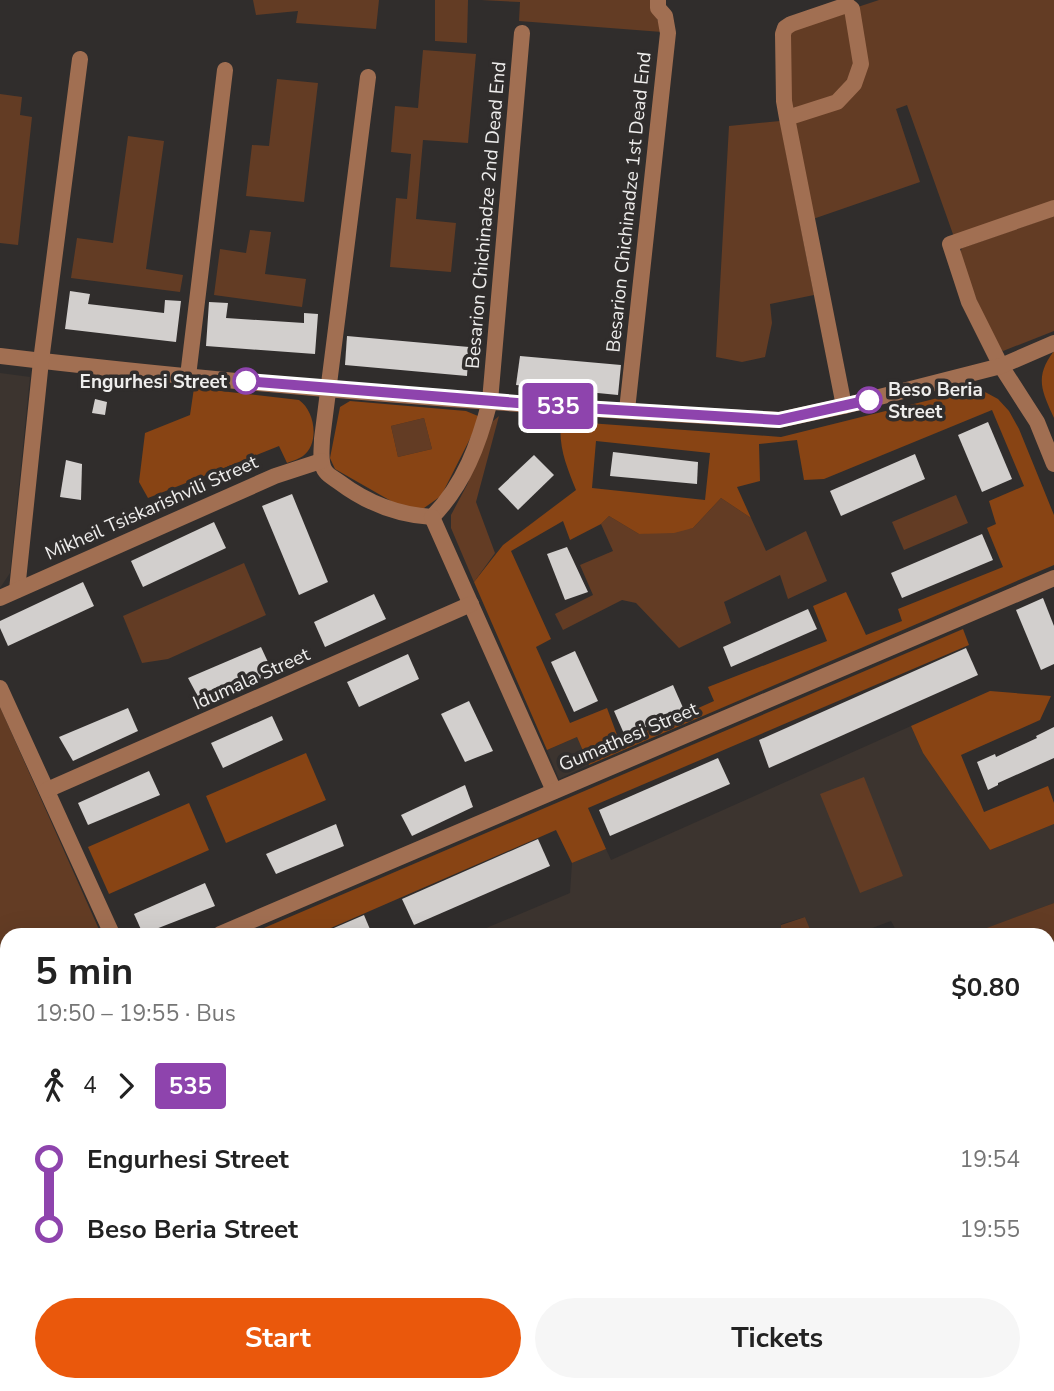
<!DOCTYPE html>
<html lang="en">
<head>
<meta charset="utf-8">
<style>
	:root { --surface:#fff; --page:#f6f6f6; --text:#222; --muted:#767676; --accent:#ea580c }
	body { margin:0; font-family:"Nunito Sans",sans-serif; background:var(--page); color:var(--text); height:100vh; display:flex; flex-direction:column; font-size:26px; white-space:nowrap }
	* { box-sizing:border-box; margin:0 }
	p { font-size:23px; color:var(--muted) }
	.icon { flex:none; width:38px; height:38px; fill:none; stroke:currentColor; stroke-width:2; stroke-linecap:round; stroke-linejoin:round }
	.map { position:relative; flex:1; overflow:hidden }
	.sheet { position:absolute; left:0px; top:928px; width:1055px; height:464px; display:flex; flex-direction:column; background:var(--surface); border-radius:21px 21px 0 0; box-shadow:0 7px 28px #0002 }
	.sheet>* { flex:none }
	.badge { padding:0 14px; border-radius:5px; font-size:24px; line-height:46px }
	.map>.badge { position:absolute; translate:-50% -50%; box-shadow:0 0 0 4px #fff }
	.legs { display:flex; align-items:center; gap:10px; height:77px; padding:0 35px; font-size:23px }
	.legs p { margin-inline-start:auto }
	.overview { display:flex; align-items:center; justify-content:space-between; height:119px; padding:0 35px }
	h1 { font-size:38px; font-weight:700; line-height:52px }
	.primary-button { display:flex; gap:14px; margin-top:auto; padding:14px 35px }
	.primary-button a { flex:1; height:80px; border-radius:42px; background:var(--accent); color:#fff; font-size:28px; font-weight:700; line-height:80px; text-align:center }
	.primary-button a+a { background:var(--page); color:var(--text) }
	ul { padding:0 35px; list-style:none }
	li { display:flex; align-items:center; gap:24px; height:70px; font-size:26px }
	li i { display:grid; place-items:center; width:10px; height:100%; margin:0 9px; background:currentColor }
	li i::after { content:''; width:18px; height:18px; margin:-9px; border:5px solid; border-radius:50%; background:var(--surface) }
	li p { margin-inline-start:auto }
	li:first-child i { background:linear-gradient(#0000 50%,currentColor 0) }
	li:last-child i { background:linear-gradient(currentColor 50%,#0000 0) }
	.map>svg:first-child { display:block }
	.built { fill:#3c342f }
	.green { fill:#633c24 }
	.forest { fill:#884414; fill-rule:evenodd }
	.building { fill:#d2cfcd }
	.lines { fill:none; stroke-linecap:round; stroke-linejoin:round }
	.minor { stroke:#a16f52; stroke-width:16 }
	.rail-casing { stroke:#8d8b8a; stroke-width:7 }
	.rail { stroke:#302d2c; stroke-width:4.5; stroke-dasharray:13; stroke-linecap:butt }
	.line-1-casing { stroke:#fff; stroke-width:16 }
	.line-1 { stroke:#8e44ad; stroke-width:10 }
	.stop-1-dot { fill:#fff; stroke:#8e44ad; stroke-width:3.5 }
	.labels { text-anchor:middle; stroke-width:7; stroke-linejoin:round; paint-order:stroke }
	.street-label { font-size:19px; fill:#eeedec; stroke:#302d2c }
	.stop-label { font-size:19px; font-weight:bold; fill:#eeedec; stroke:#302d2c; text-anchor:end }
</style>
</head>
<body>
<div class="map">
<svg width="1054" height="1391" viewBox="0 0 1054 1391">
	<rect width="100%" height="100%" fill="#302d2c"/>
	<g class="built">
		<path d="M0,373L30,377L10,573L0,588Z"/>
		<path d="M911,726L923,753L990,850L1054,824V903L985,929L987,934H950L948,931L941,934H898L891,921L856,934H812L805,917L781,924V934H472L570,893L572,863L606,849L611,860Z"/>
		<path d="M577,737L589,765L559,779L547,750Z"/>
		<path d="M1054,965V1046L1048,1049V966Z"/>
		<path d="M7,1120V1304H0V1123Z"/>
		<path d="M116,1384H280L265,1391H100Z"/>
		<path d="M814,1384H893L896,1391H817Z"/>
	</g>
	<g class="green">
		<path d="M253,0H379L376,29L296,23L298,11L256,15Z"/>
		<path d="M435,0H468L467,43L435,41Z"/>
		<path d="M481,0H650L662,32L519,21L520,2Z"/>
		<path d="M879,0H1054V203L954,237L907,105L896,109L920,182L813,219L789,106L790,32L794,28Z"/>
		<path d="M423,50L476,54L468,143L423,140L416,219L456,223L451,272L390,267L396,198L407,199L411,154L391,152L395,106L418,108Z"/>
		<path d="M277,79L318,83L304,202L246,196L252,145L269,146Z"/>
		<path d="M0,94L22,97L20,115L32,117L18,245L0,243Z"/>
		<path d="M780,121L814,295L770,304L772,323L765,357L742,362L716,357L729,126Z"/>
		<path d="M128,136L164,141L146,269L183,275L180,292L71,278L77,238L113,243Z"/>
		<path d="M1054,216V331L1003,351L994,344L959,255L962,248Z"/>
		<path d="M250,230L271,232L265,274L306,279L302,307L214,295L220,249L246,253Z"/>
		<path d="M499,416L476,502L495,553L474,582L451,528V515L467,485L493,421Z"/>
		<path d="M424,418L432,449L398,457L391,426Z"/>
		<path d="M956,495L968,523L904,550L892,522Z"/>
		<path d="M721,498L751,518L766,551L806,531L827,581L788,599L780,575L724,602L731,623L679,648L636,603L622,600L563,630L555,614L593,595L580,565L613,551L601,524L609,516L639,534L693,528Z"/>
		<path d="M244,563L266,615L168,659L142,663L123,616Z"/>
		<path d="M0,707L101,934H7V1011L0,1014Z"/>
		<path d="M864,777L903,876L860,893L820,794Z"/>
		<path d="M1054,903V965L1048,966V934H987L984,929Z"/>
		<path d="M805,917L812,934H781V925Z"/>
		<path d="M1054,1046V1151L1048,1154V1049Z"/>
		<path d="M280,1384H337L326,1391H265Z"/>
	</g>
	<g class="forest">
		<path d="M1054,351V418C1042,391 1034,377 1054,351Z"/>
		<path d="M194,388L299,400C315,411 320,443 303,456C299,459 292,461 287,463L279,446L148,498L139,482L145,433L190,415Z"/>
		<path d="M970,390L985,392L998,399L1009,411L1019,429L1054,515V565L589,765L577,737L547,750L474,582L503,545L576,490C567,467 558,447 561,421L781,437ZM992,410L1024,486L989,501L996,524L987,528L1003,567L898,609L902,621L866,635L846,592L813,606L827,641L708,687L714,701L620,743L607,708L570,723L536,647L551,639L511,551L563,521L570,540L601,524L609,516L639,534L674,533L693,528L721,498L751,518L737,487L760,481L759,444L797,440L804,480L824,479ZM596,441L710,453L705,500L592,488Z"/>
		<path d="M350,401L466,411L478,416L479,421L441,496L424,508H414L398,505L335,469L330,458L340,407ZM424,418L432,449L398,457L391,426Z"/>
		<path d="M963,629L969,645L588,808L606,849L572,863L556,830L317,934H250Z"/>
		<path d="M990,691L1051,696L1040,720L961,755L984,812L1048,786L1054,803V824L990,850L923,753L911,726Z"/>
		<path d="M306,753L326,800L226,843L206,796Z"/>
		<path d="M189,803L209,850L109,894L88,847Z"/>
		<path d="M521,1384H793L796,1391H516Z"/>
	</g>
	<g class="building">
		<path d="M70,291L90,294L88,304L164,313L165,300L181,301L176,342L65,329Z"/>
		<path d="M209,302L228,303L226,318L304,323V313L318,314L315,354L206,346Z"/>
		<path d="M347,336L469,347L467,376L345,365Z"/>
		<path d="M520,356L621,365L618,395L516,385Z"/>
		<path d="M95,399L107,402L105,415L92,413Z"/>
		<path d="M988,422L1012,479L982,492L958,435Z"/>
		<path d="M613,452L698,462L697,484L610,476Z"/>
		<path d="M915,454L925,479L841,516L830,491Z"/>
		<path d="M534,455L554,475L518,510L498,489Z"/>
		<path d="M66,460L82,464L81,500L60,497Z"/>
		<path d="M292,494L328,582L299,595L262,506Z"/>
		<path d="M214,522L226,548L143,587L131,561Z"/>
		<path d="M982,534L993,560L902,598L891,573Z"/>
		<path d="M567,547L588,592L565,600L547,554Z"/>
		<path d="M83,582L94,606L8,646L0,628V621Z"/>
		<path d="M374,594L386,619L325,647L314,622Z"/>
		<path d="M1043,598L1054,626V664L1041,670L1016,610Z"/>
		<path d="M808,609L817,629L731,667L723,647Z"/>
		<path d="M261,647L273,673L202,704L188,678Z"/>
		<path d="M966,648L978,675L769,768L759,740Z"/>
		<path d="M575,651L598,701L574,712L551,662Z"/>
		<path d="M408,654L419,679L359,707L347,682Z"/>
		<path d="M673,685L684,710L625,736L614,711Z"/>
		<path d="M469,701L493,751L465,762L441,714Z"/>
		<path d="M128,708L138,731L73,761L59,737Z"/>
		<path d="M272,716L283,740L223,768L211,743Z"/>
		<path d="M1054,727V758L998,783V785L988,790L977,762L995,754L996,757L1037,738L1036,736Z"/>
		<path d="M718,758L730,784L610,836L599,810Z"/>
		<path d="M149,771L160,795L88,825L78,803Z"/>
		<path d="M465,785L473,807L412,836L401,815Z"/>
		<path d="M336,824L344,846L276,874L266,854Z"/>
		<path d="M538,839L550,866L414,925L402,899Z"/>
		<path d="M205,883L215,906L143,934L134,914Z"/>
		<path d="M364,915L372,934H320Z"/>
	</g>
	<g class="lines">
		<g class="minor">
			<path d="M368,77L322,439C322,449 319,464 326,472C329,476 335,479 339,482C367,503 397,515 432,517C464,485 479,443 490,401L522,33"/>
			<path d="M787,118L837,102L854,84L861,64L852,9L847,5L791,24L785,28L783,34L784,101L787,118L844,406"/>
			<path d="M1054,208L950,244L969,302L1001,366L1037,422L1054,464"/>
			<path d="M0,356C258,387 519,406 779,420L844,406L1001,366L1054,343"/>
			<path d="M188,376L225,70"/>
			<path d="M627,410L668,33L665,16L658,8V0"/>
			<path d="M432,517L554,791"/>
			<path d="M17,590L41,361L80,59"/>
			<path d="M0,598L275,476L321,461"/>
			<path d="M0,688L112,934"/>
			<path d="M47,790L471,604"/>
			<path d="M220,934L1054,578"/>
			<path d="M0,1030L7,1027"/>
			<path d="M801,1384L804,1391"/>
		</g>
		<g class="rail-casing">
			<g id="rail">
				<path d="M1048,1027L1054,1024"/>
				<path d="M236,1391L251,1384"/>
				<path d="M254,1391L269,1384"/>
			</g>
		</g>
		<use href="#rail" class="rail"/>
	</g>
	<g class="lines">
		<g class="line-1-casing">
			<path id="line-1" d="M246,381L567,407L779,420L869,400"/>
		</g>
		<use href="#line-1" class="line-1"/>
	</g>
	<g class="stop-1-dot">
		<circle cx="246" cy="381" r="12"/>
		<circle cx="869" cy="400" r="12"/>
	</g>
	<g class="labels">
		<g class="street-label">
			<text transform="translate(628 202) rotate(-84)" y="7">Besarion Chichinadze 1st Dead End</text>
			<text transform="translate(485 215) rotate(-85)" y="7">Besarion Chichinadze 2nd Dead End</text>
			<text transform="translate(151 507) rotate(-24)" y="7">Mikheil Tsiskarishvili Street</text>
			<text transform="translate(251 678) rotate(-24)" y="7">Idumala Street</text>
			<text transform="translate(628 736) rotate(-23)" y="7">Gumathesi Street</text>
		</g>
		<g class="stop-label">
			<text x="227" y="388">Engurhesi Street</text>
			<text x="888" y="396" text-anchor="start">Beso Beria<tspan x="888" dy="22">Street</tspan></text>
		</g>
	</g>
</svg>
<b class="badge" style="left:558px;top:406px;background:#8e44ad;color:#fff">535</b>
<section class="sheet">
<div class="overview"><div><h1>5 min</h1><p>19:50 – 19:55 · Bus</p></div><b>$0.80</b></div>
<div class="legs"><svg class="icon" aria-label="walk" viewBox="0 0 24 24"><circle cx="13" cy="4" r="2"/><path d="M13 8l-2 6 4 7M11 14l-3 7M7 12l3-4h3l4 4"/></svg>4<svg class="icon" aria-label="forward" viewBox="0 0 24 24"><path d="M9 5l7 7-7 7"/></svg><b class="badge" style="background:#8e44ad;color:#fff">535</b></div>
<ul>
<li><i style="color:#8e44ad"></i><b>Engurhesi Street</b><p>19:54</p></li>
<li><i style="color:#8e44ad"></i><b>Beso Beria Street</b><p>19:55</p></li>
</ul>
<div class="primary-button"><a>Start</a><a>Tickets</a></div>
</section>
</div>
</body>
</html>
